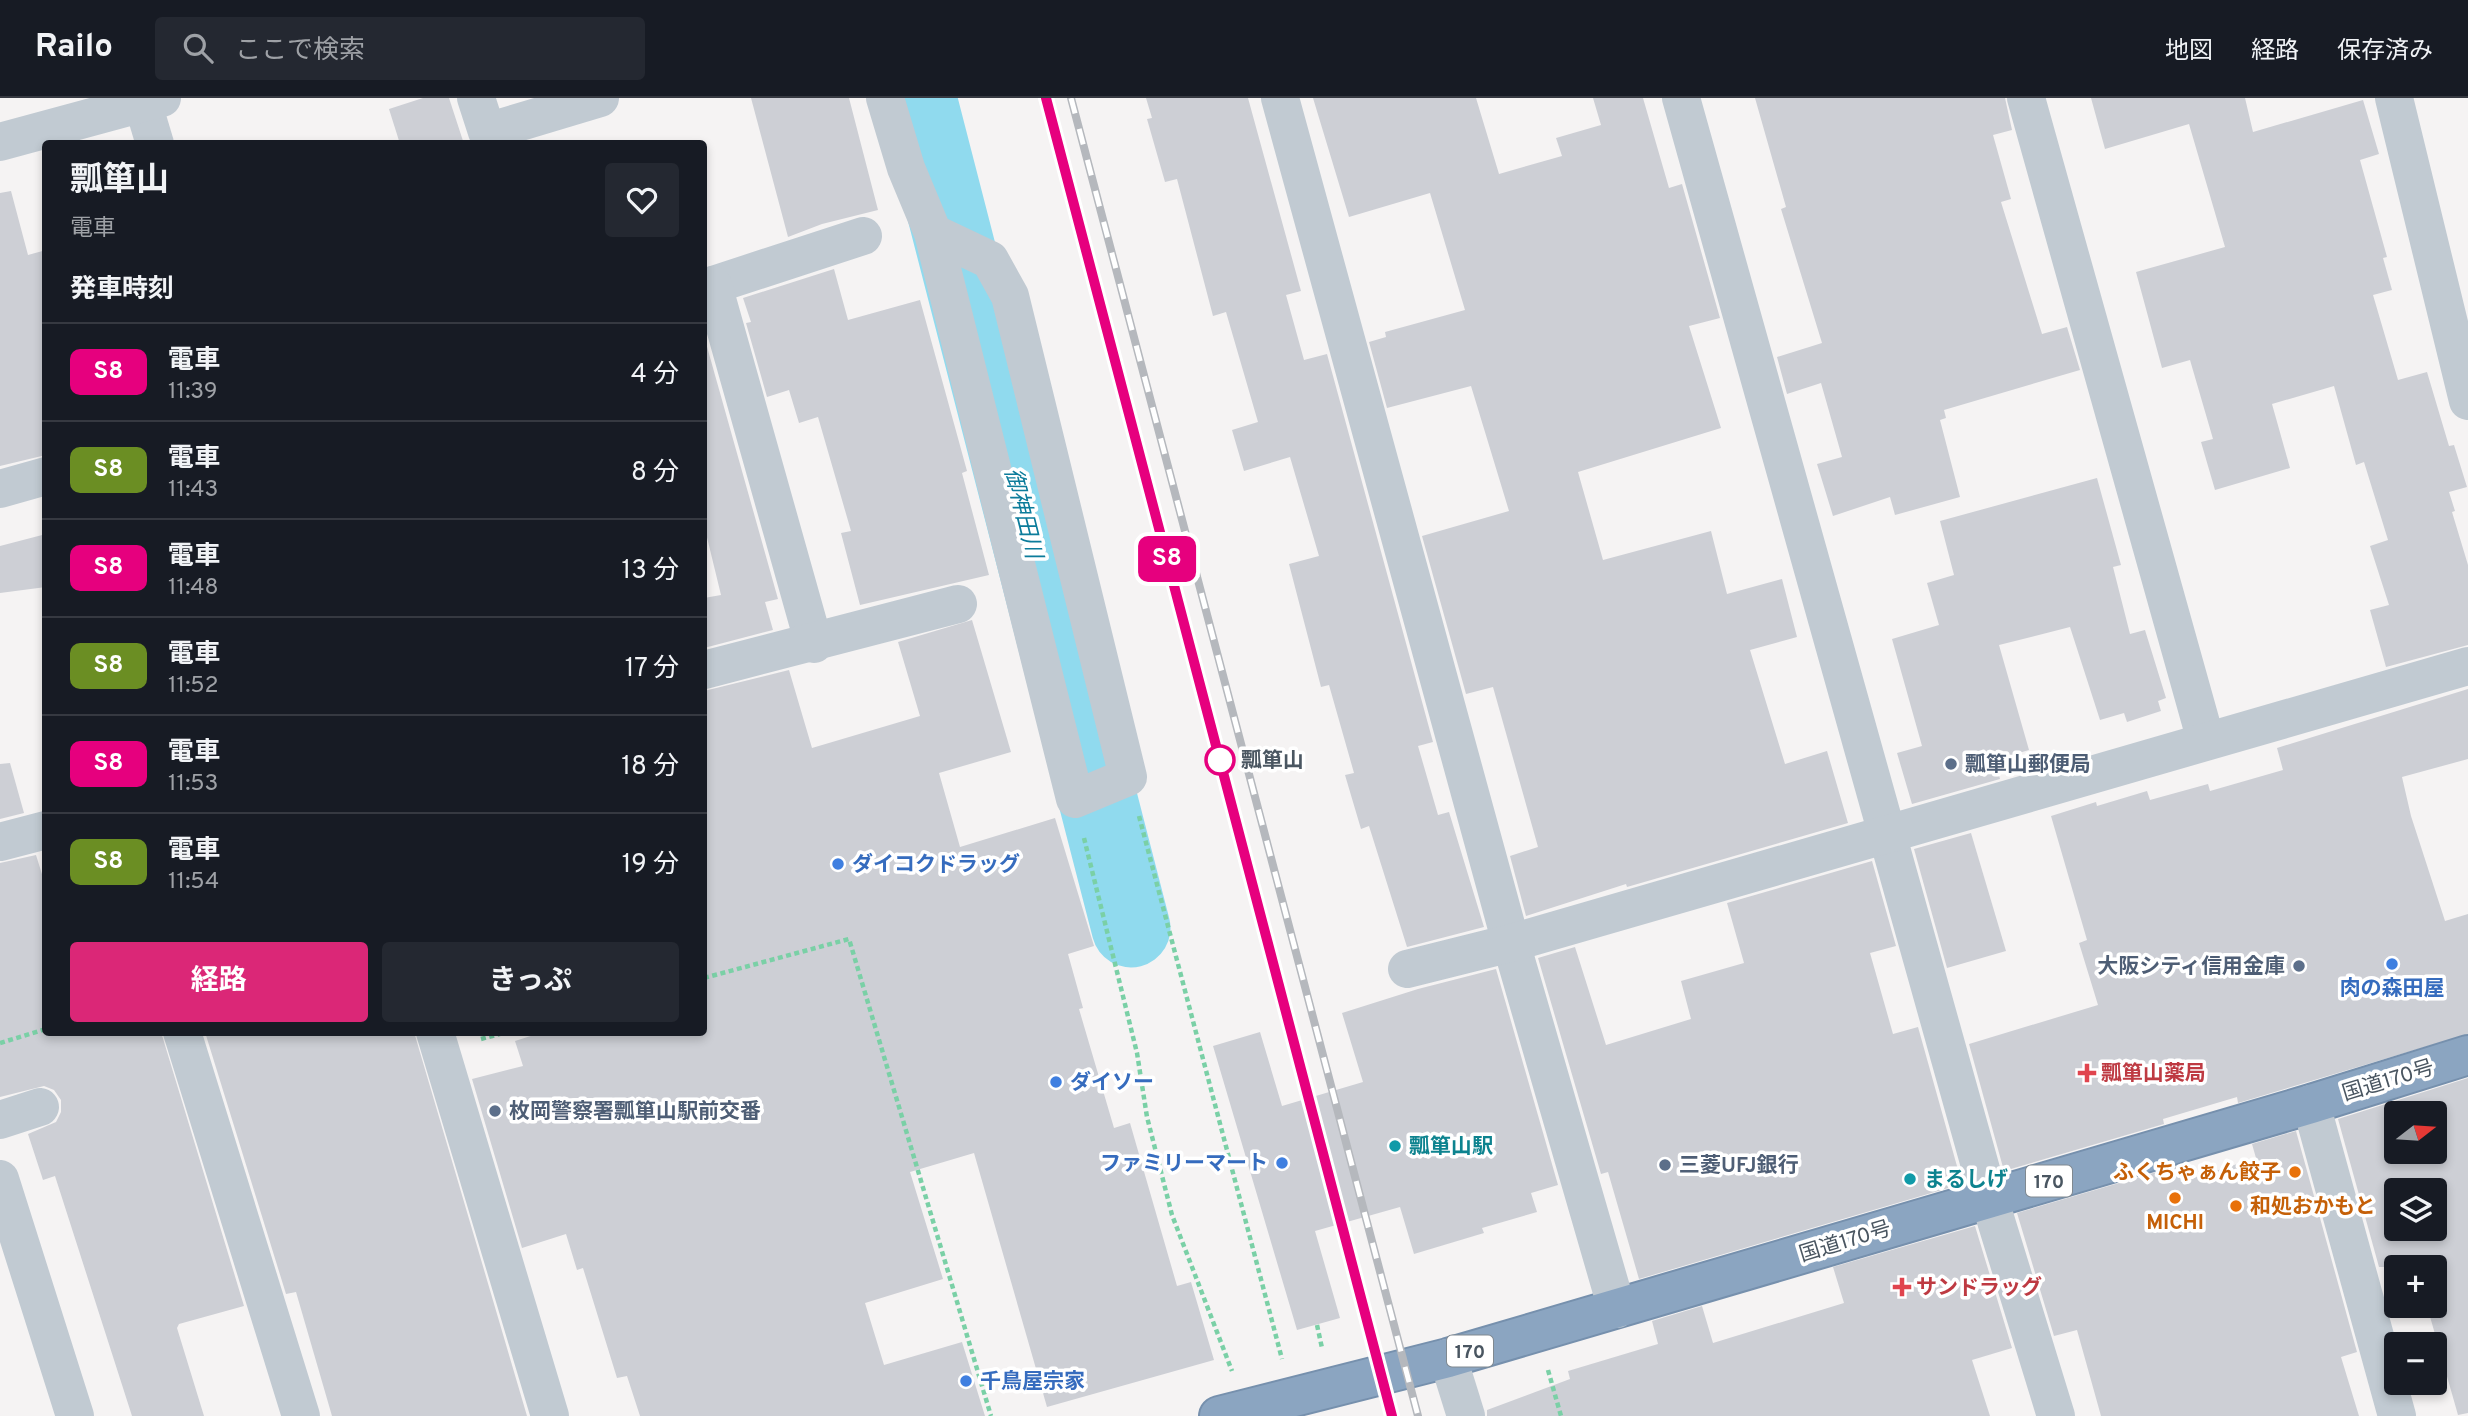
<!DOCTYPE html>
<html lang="ja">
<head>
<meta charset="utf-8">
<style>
	:root { --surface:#171b24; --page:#242831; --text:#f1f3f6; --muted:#9ea1a6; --line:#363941; --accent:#db2777 }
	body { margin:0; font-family:Overpass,"Noto Sans JP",sans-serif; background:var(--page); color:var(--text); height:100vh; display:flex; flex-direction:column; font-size:26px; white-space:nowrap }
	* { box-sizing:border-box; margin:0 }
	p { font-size:23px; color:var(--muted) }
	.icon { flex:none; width:38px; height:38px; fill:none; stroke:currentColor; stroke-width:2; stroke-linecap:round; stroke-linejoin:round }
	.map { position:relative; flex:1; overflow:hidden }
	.side { position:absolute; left:42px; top:42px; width:665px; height:896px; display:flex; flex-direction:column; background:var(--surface); border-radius:7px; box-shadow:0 4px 10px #0003 }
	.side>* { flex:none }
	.badge { padding:0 14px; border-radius:10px; font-size:24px; line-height:46px }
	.needle { width:46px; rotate:73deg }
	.tools { position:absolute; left:2384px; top:1003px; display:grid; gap:14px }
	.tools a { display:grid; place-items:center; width:63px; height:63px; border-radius:7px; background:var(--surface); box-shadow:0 4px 10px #0003; font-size:35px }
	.map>.badge { position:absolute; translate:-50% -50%; box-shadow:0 0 0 4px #fff }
	h2 { padding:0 28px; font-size:26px; line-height:63px }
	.round { display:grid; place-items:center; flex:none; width:74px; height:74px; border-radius:7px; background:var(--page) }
	.overview { display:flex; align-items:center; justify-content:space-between; height:119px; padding:0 28px }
	h1 { font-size:33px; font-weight:700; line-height:52px }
	.cta { display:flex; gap:14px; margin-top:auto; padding:14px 28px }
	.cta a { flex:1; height:80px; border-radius:7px; background:var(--accent); color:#fff; font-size:28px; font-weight:700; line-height:80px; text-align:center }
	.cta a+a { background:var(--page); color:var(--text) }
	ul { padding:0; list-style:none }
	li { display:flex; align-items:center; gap:21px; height:98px; padding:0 28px; border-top:2px solid var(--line) }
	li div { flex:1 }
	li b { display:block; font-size:26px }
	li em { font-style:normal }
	li .badge { min-width:77px; font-weight:700; text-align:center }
	header { display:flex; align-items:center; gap:42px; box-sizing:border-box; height:98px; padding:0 35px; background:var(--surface); border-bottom:2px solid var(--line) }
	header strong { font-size:33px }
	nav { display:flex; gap:38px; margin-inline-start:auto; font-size:24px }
	.search { width:490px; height:63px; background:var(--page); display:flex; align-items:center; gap:18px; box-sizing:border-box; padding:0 24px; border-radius:7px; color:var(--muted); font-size:26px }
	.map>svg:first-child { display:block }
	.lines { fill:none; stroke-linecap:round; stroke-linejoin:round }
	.river { stroke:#90daee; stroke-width:79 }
	.building { fill:#cdcfd5; fill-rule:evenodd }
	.highway-casing { stroke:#7690ad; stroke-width:42 }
	.path { stroke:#7ad0a6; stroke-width:4.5; stroke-dasharray:5 3.5; stroke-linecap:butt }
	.minor { stroke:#c1cad2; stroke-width:38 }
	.highway { stroke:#8ba5c1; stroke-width:38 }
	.rail-casing { stroke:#b5b8bd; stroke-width:8 }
	.rail { stroke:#fff; stroke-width:5; stroke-dasharray:16; stroke-linecap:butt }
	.line-casing { stroke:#fff; stroke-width:16 }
	.line { stroke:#e6007e; stroke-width:10 }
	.stop-dot { fill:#fff; stroke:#e6007e; stroke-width:3.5 }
	.service-dot { fill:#5c6f8a; stroke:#fff; stroke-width:2.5 }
	.shop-dot { fill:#3f7fe0; stroke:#fff; stroke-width:2.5 }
	.health-dot { fill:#e0444e; stroke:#fff; stroke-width:2.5 }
	.culture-dot { fill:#0f9aa8; stroke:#fff; stroke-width:2.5 }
	.food-dot { fill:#e8710a; stroke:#fff; stroke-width:2.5 }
	.labels { text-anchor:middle; stroke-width:7; stroke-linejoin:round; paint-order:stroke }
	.shield { fill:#fff; stroke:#808990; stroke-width:2 }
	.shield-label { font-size:19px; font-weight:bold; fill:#4a5661 }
	.stop-label { font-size:21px; font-weight:bold; fill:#4a5661; stroke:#fff; text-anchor:start }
	.service-label { font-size:21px; font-weight:bold; fill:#4e5e75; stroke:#fff; text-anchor:start }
	.shop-label { font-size:21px; font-weight:bold; fill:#366cbe; stroke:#fff; text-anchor:start }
	.health-label { font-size:21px; font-weight:bold; fill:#be3a42; stroke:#fff; text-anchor:start }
	.street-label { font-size:21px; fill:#4a5661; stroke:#fff }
	.culture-label { font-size:21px; font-weight:bold; fill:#0d838f; stroke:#fff; text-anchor:start }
	.food-label { font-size:21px; font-weight:bold; fill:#c56008; stroke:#fff; text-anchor:end }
	.water-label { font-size:23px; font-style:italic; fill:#0c7c9b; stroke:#fff }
</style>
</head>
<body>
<header>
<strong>Railo</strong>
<div class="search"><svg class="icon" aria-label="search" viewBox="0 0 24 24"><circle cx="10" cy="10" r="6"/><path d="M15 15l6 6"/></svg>ここで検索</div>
<nav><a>地図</a><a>経路</a><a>保存済み</a></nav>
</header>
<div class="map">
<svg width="2468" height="1318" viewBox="0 0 2468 1318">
	<rect width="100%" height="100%" fill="#f5f3f3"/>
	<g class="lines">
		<path class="river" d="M917,0L1131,830"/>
	</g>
	<g class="building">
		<path d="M423,0H449L464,46H400L389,11Z"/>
		<path d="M751,0H849L878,112L822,126L788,139Z"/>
		<path d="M1146,0H1248L1301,193L1286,197L1304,262L1327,256L1433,644L1418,648L1438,717L1449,714L1484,829L1407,849L1369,728L1361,731L1345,677L1354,675L1329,587L1321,589L1289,466L1319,458L1290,359L1244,373L1232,332L1258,324L1226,214L1213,218L1177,81L1165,84L1147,21L1152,20Z"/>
		<path d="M1313,0H1476L1499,76L1562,58L1556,40L1601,27L1593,0H1643L1669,90L1682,86L1720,220L1689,228L1721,330L1578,374L1603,462L1711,433L1727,496L1782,481L1797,539L1750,552L1785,666L1827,653L1848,725L1627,789L1626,786L1526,818L1510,758L1538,749L1493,589L1466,596L1422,438L1509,413L1471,288L1387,310L1369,244L1386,239L1385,234L1465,212L1430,95L1349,119Z"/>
		<path d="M1755,0H2005L2012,32L1993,37L2011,101L2001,104L2042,236L2067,229L2080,272L1944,312L1946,320L1940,322L1960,399L1895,417L1890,399L1833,418L1817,366L1842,359L1821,285L1787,296L1777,259L1822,245L1781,111L1786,109Z"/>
		<path d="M2091,0H2245L2253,34L2363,2L2379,56L2360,62L2387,159L2383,160L2392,192L2373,197L2398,282L2427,274L2449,348L2454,347L2467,389L2449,394L2455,413L2452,414L2468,467V547L2386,569L2370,512L2389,507L2370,448L2388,442L2364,364L2356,367L2334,288L2272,306L2290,370L2215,392L2201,344L2213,341L2190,262L2162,270L2136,174L2225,149L2189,26L2105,51Z"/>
		<path d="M11,93L28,157L46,152V357L0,368V95Z"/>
		<path d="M834,171L848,222L920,202L967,373L962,375L989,477L860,507L841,435L851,433L818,319L799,325L789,292L767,299L746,225L751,224L743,200Z"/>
		<path d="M704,238L778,501L765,504L773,532L704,550V500L721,497L704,427Z"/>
		<path d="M2097,380L2121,467L2113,469L2130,536L2145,532L2166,600L2158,603L2161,613L2127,624L2124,615L2100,622L2070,529L1999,547L2029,652L1995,662L2000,681L1912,706L1897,655L1922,648L1892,541L1939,527L1927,485L1954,477L1940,423Z"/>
		<path d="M46,436V489L0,495V448Z"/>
		<path d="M972,522L1011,654L939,675L960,749L1055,720L1094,848L1068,856L1083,910L1079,911L1114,1030L1130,1025L1177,1188L1191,1184L1214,1262L1047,1309L974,1055L910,1074L943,1181L865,1205L884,1267L962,1244L985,1318H640L627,1278L617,1280L583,1170L577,1172L566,1136L522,1150L472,981L523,968L515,943L543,934H704V593L789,572L812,650L920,618L898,544Z"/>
		<path d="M2468,591V661L2402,679L2411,718L2445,823L2468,816V936L2238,1005L2237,999L2163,1021L2164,1026L2004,1073L1969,946L2098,907L2079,845L2087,842L2051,718L2096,704L2097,708L2147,693L2150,702L2208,686L2210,693L2283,672L2277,650Z"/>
		<path d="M10,665L24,715L0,721V666Z"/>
		<path d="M1971,735L2006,853L1947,870L1914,751Z"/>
		<path d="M36,757L46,789V934H161L244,1208L179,1226L177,1230L204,1318H132L55,1078L43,1082L28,1036L56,1024L61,1014V1002L54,992L44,988L0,999V765Z"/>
		<path d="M1872,763L1896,848L1870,855L1893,936L1918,929L1962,1086L1639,1181L1608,1074L1601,1076L1538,860L1575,849L1606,947L1691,921L1681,883L1744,865L1727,805Z"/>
		<path d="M1496,871L1558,1087L1531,1095L1537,1114L1482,1130L1484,1135L1414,1156L1400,1109L1315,1133L1340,1220L1297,1232L1213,948L1260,934L1282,1008L1363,984L1342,915L1418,891Z"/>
		<path d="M205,934H414L527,1318H332L296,1194L286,1196Z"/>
		<path d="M2468,980V1315L2458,1317L2427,1208H2434V1169H2379L2338,1021ZM2396,1015H2434V1054H2396ZM2396,1092H2434V1130H2396Z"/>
		<path d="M2296,1033L2357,1254L2341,1259L2359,1318H2101L2077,1232L2054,1238L2017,1115L2177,1068L2181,1084L2256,1060L2252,1046Z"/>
		<path d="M1975,1128L2012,1250L1972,1262L1990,1318H1487V1312L1570,1281L1568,1273L1658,1246L1652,1223L1702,1208L1713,1245L1844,1205L1833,1169Z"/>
	</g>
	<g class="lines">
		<g class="highway-casing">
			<path id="highway" d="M1219,1318L1448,1260L2311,1006L2468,957"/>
		</g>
		<g class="path">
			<path d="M1139,718L1282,1261"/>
			<path d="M1084,740L1137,955L1147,1019L1172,1117L1232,1273"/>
			<path d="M704,880L849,841L991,1318"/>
			<path d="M481,941L507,934"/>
			<path d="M0,945L46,931"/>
			<path d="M1317,1227L1322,1250"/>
			<path d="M1548,1272L1561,1318"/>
		</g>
		<g class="minor">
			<path d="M476,0L487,34L600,0"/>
			<path d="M885,0L906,70L933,135L1075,701L1128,679L1010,198L990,162L933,135"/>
			<path d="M1280,0L1511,845L1617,1211"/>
			<path d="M1681,0L1989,1100L2056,1318"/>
			<path d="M2026,0L2206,643"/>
			<path d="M2394,0L2468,303"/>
			<path d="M143,6L155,46"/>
			<path d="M0,44L162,0"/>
			<path d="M713,187L863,138"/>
			<path d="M704,190L713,187L814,546"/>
			<path d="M0,391L46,378"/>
			<path d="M704,572L958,506"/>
			<path d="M0,744L46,732"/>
			<path d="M1407,871L1511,845L2468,568"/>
			<path d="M182,934L301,1318"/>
			<path d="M435,934L550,1318"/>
			<path d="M2311,1006L2397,1318"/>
			<path d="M0,1022L40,1009"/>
			<path d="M0,1081L75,1318"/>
			<path d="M1448,1260L1466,1318"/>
		</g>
		<use href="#highway" class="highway"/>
		<g class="rail-casing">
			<g id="rail">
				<path d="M1046,0L1392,1318"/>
				<path d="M1071,0L1418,1318"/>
			</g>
		</g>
		<use href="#rail" class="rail"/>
	</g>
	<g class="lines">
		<g class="line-casing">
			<path id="line" d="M1046,0L1392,1318"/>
		</g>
		<use href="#line" class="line"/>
	</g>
	<circle class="stop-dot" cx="1220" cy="662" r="14"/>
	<g class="service-dot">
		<circle cx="1951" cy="666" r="7"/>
		<circle cx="2299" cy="868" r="7"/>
		<circle cx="495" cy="1013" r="7"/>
		<circle cx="1665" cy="1067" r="7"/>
	</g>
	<g class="shop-dot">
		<circle cx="838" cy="766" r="7"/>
		<circle cx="2392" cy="866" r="7"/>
		<circle cx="1056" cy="984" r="7"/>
		<circle cx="1282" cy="1065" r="7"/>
		<circle cx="966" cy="1283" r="7"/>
	</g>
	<g class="health-dot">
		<path d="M2083.5 964.5h7v7h7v7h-7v7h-7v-7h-7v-7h7z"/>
		<path d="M1898.5 1178.5h7v7h7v7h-7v7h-7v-7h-7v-7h7z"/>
	</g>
	<g class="culture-dot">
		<circle cx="1395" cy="1048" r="7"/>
		<circle cx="1910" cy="1081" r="7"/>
	</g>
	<g class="food-dot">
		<circle cx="2295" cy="1074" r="7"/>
		<circle cx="2175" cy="1100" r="7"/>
		<circle cx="2236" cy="1108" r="7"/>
	</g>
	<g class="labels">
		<g class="shield">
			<rect x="2026" y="1067.5" width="46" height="31" rx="5"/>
			<rect x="1447" y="1237.5" width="46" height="31" rx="5"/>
		</g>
		<g class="shield-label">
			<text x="2049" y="1090">170</text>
			<text x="1470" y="1260">170</text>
		</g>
		<g class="stop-label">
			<text x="1241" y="669">瓢箪山</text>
		</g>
		<g class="service-label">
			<text x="1965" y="673">瓢箪山郵便局</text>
			<text x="2285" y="875" text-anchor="end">大阪シティ信用金庫</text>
			<text x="509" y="1020">枚岡警察署瓢箪山駅前交番</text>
			<text x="1679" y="1074">三菱UFJ銀行</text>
		</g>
		<g class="shop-label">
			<text x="852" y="773">ダイコクドラッグ</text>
			<text x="2392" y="897" text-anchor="middle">肉の森田屋</text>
			<text x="1070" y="991">ダイソー</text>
			<text x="1268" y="1072" text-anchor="end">ファミリーマート</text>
			<text x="980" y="1290">千鳥屋宗家</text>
		</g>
		<g class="health-label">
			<text x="2101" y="982">瓢箪山薬局</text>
			<text x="1916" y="1196">サンドラッグ</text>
		</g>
		<g class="street-label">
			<text transform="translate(2388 982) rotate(-17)" y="7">国道170号</text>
			<text transform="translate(1845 1143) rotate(-17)" y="7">国道170号</text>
		</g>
		<g class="culture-label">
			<text x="1409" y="1055">瓢箪山駅</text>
			<text x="1924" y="1088">まるしげ</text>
		</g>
		<g class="food-label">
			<text x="2281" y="1081">ふくちゃぁん餃子</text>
			<text x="2250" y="1115" text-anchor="start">和処おかもと</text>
			<text x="2175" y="1131" text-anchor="middle">MICHI</text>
		</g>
		<g class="water-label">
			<text transform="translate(1024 415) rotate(76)" y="8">御神田川</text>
		</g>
	</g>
</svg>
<div class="tools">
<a><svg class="needle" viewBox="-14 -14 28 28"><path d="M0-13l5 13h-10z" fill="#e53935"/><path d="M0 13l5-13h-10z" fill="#9ea1a6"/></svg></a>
<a><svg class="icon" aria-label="layers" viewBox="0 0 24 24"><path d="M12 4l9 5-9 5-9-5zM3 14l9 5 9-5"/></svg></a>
<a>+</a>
<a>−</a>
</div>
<b class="badge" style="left:1167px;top:461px;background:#e6007e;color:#fff">S8</b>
<section class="side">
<div class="overview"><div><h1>瓢箪山</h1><p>電車</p></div><a class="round"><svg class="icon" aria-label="heart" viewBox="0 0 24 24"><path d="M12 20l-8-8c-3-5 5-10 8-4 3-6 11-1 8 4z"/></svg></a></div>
<h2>発車時刻</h2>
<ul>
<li><span class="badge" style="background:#e6007e;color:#fff">S8</span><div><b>電車</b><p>11:39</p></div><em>4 分</em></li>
<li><span class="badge" style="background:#6b8e23;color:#fff">S8</span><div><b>電車</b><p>11:43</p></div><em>8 分</em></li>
<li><span class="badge" style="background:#e6007e;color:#fff">S8</span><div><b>電車</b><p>11:48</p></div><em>13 分</em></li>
<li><span class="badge" style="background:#6b8e23;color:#fff">S8</span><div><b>電車</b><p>11:52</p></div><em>17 分</em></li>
<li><span class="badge" style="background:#e6007e;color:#fff">S8</span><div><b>電車</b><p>11:53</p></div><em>18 分</em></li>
<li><span class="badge" style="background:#6b8e23;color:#fff">S8</span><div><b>電車</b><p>11:54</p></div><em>19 分</em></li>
</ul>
<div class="cta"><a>経路</a><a>きっぷ</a></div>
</section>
</div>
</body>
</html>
